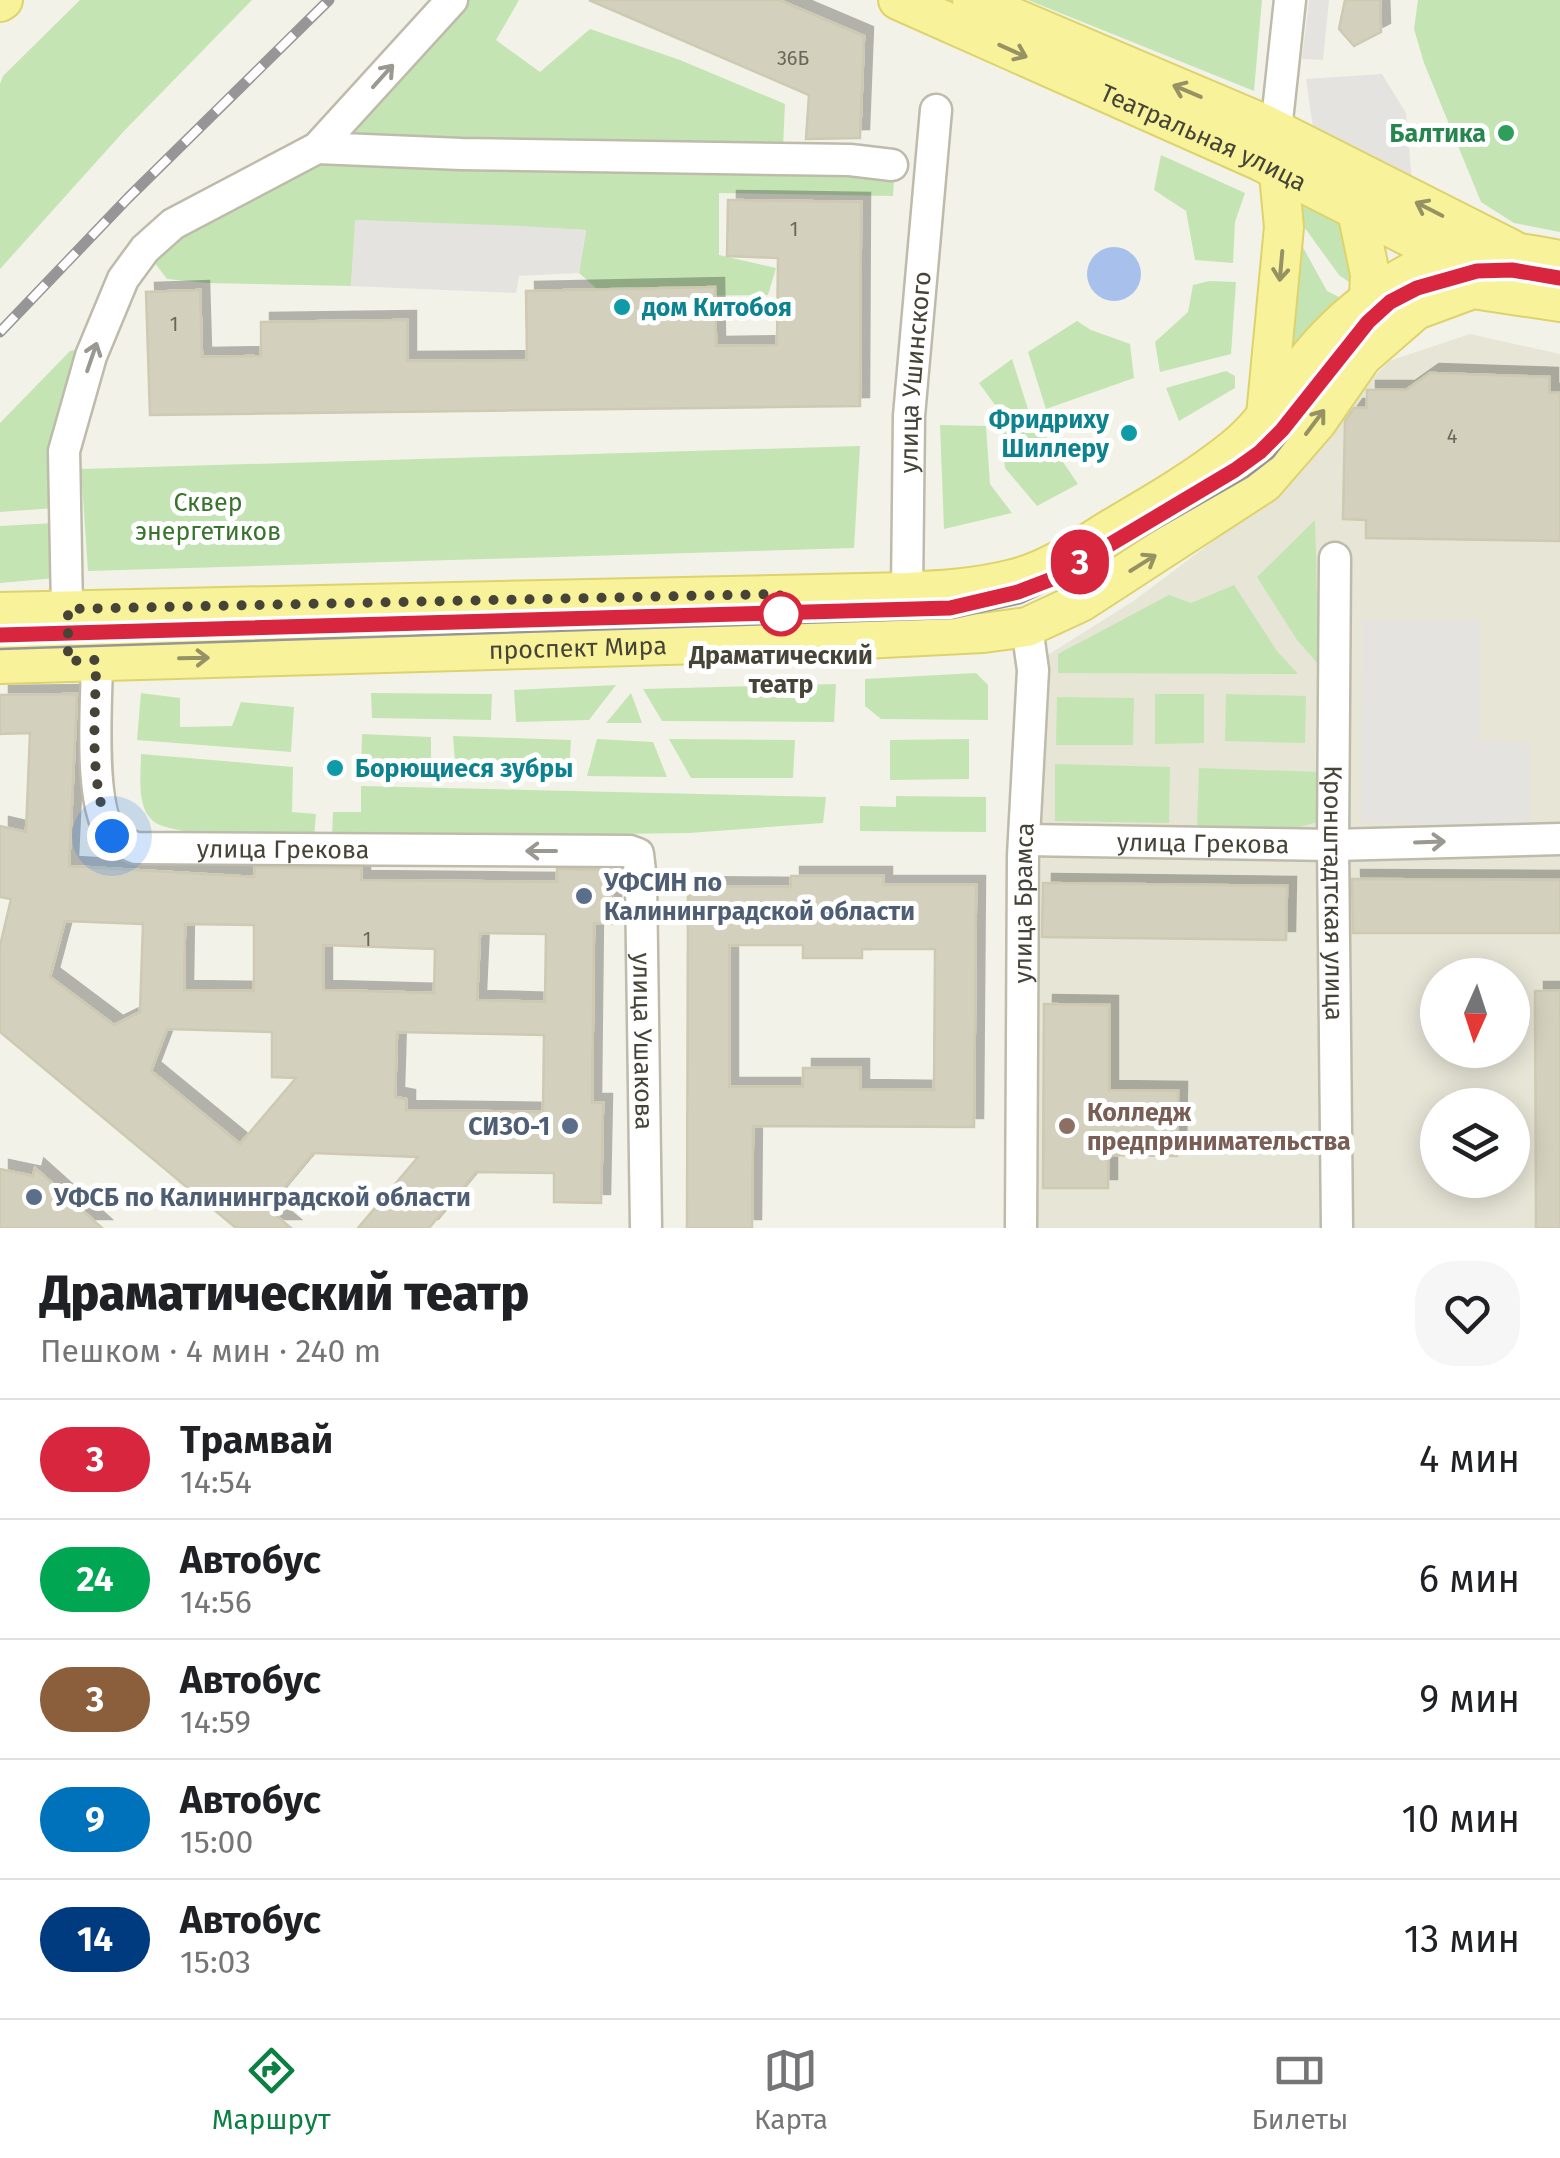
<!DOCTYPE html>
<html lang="ru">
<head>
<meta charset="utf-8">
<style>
	:root { --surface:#fff; --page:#f6f6f6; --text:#202124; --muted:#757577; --line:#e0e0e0; --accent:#0b8043 }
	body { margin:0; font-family:"Fira Sans",sans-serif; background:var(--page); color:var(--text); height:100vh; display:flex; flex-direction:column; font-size:38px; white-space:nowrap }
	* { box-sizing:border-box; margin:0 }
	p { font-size:32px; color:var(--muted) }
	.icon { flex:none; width:55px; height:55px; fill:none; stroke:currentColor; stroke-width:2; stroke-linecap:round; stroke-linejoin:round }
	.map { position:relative; height:1228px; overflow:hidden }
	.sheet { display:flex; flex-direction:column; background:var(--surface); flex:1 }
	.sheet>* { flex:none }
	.badge { padding:0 20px; border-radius:32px; font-size:35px; line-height:65px }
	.needle { width:65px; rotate:183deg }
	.controls { position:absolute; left:1420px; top:958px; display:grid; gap:20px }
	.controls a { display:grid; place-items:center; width:110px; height:110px; border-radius:50%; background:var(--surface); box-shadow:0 5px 25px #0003; font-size:50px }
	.you { position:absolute; width:50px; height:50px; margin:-25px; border:8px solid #fff; border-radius:50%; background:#1a73e8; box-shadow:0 0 0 15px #1a73e833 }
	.map>.badge { position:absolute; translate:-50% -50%; box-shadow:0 0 0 5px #fff }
	.round { display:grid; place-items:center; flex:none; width:105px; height:105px; border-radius:40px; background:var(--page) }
	.summary { display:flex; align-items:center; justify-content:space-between; height:170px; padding:0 40px }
	h1 { font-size:48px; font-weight:800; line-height:75px }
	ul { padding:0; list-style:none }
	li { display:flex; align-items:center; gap:30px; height:120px; padding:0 40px; border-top:2px solid var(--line) }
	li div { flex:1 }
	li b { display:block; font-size:38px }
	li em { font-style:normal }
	li .badge { min-width:110px; font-weight:700; text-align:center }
	.dock { display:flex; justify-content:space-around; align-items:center; height:140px; border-top:2px solid var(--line); background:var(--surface); font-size:28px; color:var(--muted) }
	.dock a { display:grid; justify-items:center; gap:5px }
	.dock .active { color:var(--accent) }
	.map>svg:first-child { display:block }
	.residential { fill:#e7e5d6; fill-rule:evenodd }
	.green { fill:#c4e5b3 }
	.parking { fill:#e4e3df }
	.water { fill:#a8c1ec }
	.building { fill:#d4d0be; stroke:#cec9b1; stroke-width:2.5; fill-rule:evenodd; filter:url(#shadow) }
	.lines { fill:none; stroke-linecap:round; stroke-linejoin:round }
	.minor-casing { stroke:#bebbab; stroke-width:35 }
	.major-casing { stroke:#ddd36c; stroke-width:42 }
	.minor { stroke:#fff; stroke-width:30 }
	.major { stroke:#f8f29b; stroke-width:38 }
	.tram { stroke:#969696; stroke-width:2.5 }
	.rail-casing { stroke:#969696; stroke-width:11 }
	.rail { stroke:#fff; stroke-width:8; stroke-dasharray:22; stroke-linecap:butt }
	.oneway { stroke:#969264 }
	.oneway2 { stroke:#999891 }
	.line-casing { stroke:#fff; stroke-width:22 }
	.line { stroke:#d7263d; stroke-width:15 }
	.walk { stroke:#464337; stroke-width:10; stroke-dasharray:0 18 }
	.leisure-dot { fill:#2e9e5b; stroke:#fff; stroke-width:4 }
	.culture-dot { fill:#0f9aa8; stroke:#fff; stroke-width:4 }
	.stop-dot { fill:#fff; stroke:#d7263d; stroke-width:5 }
	.service-dot { fill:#5c6f8a; stroke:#fff; stroke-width:4 }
	.education-dot { fill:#8d6e63; stroke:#fff; stroke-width:4 }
	.labels { text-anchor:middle; stroke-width:10; stroke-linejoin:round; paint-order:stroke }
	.number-label { font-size:20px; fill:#6a6659 }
	.leisure-label { font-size:25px; font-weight:bold; fill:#27864d; stroke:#fff; text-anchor:end }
	.street-label { font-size:25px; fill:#464337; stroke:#fff }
	.culture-label { font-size:25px; font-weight:bold; fill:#0d838f; stroke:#fff; text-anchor:start }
	.park-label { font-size:25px; fill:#39742d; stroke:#fff }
	.stop-label { font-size:25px; font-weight:bold; fill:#464337; stroke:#fff }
	.service-label { font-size:25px; font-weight:bold; fill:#4e5e75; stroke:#fff; text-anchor:start }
	.education-label { font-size:25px; font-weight:bold; fill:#785e54; stroke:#fff; text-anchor:start }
</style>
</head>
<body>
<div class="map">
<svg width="1560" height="1228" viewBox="0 0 1560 1228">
	<defs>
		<filter id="shadow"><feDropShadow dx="9" dy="-9" stdDeviation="0" flood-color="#0004"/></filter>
	</defs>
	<rect width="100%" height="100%" fill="#f3f2e8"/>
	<path class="residential" d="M1470,334L1560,354V1228H1033L1046,656L1135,600L1282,489L1345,408L1389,361ZM1438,975H1512V1050H1438ZM1438,1105H1512V1180H1438Z"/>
	<g class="green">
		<path d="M80,0H252L124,131L0,269V84L3,76Z"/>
		<path d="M463,0H519L496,40L540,72L590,29L680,60L785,104L783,148L341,142Z"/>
		<path d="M1028,0H1262L1254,91Z"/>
		<path d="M1418,0H1560V232L1514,223L1481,202L1424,63L1414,29Z"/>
		<path d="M1161,155L1245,193L1235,222L1233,263L1195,260L1186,211L1154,190Z"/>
		<path d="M320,160L788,170L894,180L893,196L719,193V255L776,268L768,295L606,297L579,273L586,230L356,220L351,286L207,283L167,279L150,257Z"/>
		<path d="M1299,200L1348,227L1349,282L1339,275L1299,220Z"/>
		<path d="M1300,242L1327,291L1339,297L1285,369Z"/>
		<path d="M1209,281L1236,282L1231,354L1160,372L1155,342L1188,312L1193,285Z"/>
		<path d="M1077,321L1091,330L1130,344L1134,378L1046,409L1028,352Z"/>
		<path d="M86,347L55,508L0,512V423L70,351Z"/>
		<path d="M1012,359L1028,409H998L979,383Z"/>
		<path d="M1226,371L1235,376V388L1179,421L1166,388Z"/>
		<path d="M1000,423L1039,427L1078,484L1037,506L1005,468Z"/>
		<path d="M940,425L986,426L990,484L1012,513L944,529Z"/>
		<path d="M860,446L854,548L88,571L81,469Z"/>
		<path d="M1315,520L1319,665L1297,640L1257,577Z"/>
		<path d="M54,523L56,578L0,583V526Z"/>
		<path d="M1234,585L1277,651L1298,674L1058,673V654L1169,595L1191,603Z"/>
		<path d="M976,673L988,685V720L881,719L865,706V679Z"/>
		<path d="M836,684L834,722L662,721L643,689Z"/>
		<path d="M616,685L589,720L516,722L514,690Z"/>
		<path d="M141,693L180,698V727L232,726L241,702L294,707L291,752L137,740Z"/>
		<path d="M371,693L492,694L491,720L372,718Z"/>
		<path d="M631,693L642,723H606Z"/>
		<path d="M1204,694V743L1155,744V694Z"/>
		<path d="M1226,694L1306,696L1305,743L1225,741Z"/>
		<path d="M1057,697L1134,698L1133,745H1056Z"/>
		<path d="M362,734L431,737V770L361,772Z"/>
		<path d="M453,736L571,740L569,774L456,775Z"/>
		<path d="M597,739L653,742L667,777L587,776Z"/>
		<path d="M669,739L795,740L793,778H691Z"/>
		<path d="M969,739V779L890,780V740Z"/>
		<path d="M141,754L293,767L292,812L316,814L314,838C283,837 173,838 153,821C136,806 141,775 141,754Z"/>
		<path d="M1055,764L1170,767L1169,823L1055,821Z"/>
		<path d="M1199,768L1320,772L1321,821L1293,829L1197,827Z"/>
		<path d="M361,786L826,797L823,823L689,833L332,838L333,812H361Z"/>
		<path d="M896,796L986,797V832L860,831V806L896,807Z"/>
	</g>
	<g class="parking">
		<path d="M1309,0H1329L1323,60L1302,59Z"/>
		<path d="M1382,74L1406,113L1412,182L1314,135L1306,79Z"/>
		<path d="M355,220L522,226L586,230L579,273L519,276L516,293L351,286Z"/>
		<path d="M1362,621H1480V741L1530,742V824L1361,823Z"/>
	</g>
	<circle class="water" cx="1114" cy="274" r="27"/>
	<g class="building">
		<path d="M589,0H779L864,36L860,138L806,139L809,95Z"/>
		<path d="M1345,0H1380L1381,32L1354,46L1339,29Z"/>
		<path d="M728,200L861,202L860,406L150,415L146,292L200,290L202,357L261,356V322L407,320V361L527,360L526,291L715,287L716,346L777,345L778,258L727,256Z"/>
		<path d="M1430,373L1549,377V393H1560V541L1366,538V520L1343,519L1345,421L1354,408H1367V390H1406Z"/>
		<path d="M77,694L69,866L254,877L255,867L361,868V880L557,882V869L612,870V924L594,923L592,1103H603L601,1203L554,1202V1173L476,1172L429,1228H358L418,1157L313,1153L267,1208L291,1228H236L0,1032V946L11,899L0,897V826L26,832L30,733L0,734V695ZM65,921L143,924L140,1012L114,1025L50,977ZM185,924L254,925V991L184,990ZM480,933L546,934L545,1002L477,1000ZM323,945L435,949L434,993L323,990ZM167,1029L272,1032V1077L296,1078L240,1144L151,1071ZM397,1032L544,1035L543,1112L406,1110V1099L395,1097Z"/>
		<path d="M791,876H883V885H976L974,1127L753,1126L752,1228H687L688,886L791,887ZM729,945H803V958H862V949H935L934,1090L860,1089V1068H803V1087H729Z"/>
		<path d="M1352,879L1560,880V933H1353Z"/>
		<path d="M1043,883L1287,886L1286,940L1042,937Z"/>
		<path d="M1535,991H1560V1228H1536Z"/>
		<path d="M1044,1004L1109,1005V1090L1178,1091L1177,1156L1108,1155V1188H1043Z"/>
		<path d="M35,1168L102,1228H0V1169L33,1176Z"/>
	</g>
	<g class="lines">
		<g class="minor-casing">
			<g id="minor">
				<path d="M1276,130L1290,0"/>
				<path d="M317,148L461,154L850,160L892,165"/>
				<path id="s1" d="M1335,558L1333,845L1337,1228"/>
				<path id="s2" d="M907,592L909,416L936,110"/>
				<path d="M67,609L64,451L91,356L123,279L145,249L173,224L317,148L452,0"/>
				<path id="s3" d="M97,660C97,697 87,814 115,837C120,842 129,845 136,848L630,851L638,854L641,880L646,1228"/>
				<path id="s4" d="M1025,840L1333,845L1560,839"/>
				<path id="s5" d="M1021,1228L1023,856L1033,670L1027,627"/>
			</g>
		</g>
		<g class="major-casing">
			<g id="major">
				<path id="s6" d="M898,0L1260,161L1463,264"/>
				<path d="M972,0L1262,123L1511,249"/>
				<path d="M0,2L3,0"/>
				<path d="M1354,197L1370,274L1368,320"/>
				<path d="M1266,416L1284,227L1277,153"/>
				<path d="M0,612L907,592C943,590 978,588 1013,579C1051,570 1081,547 1114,527C1155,503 1198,478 1235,448C1268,421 1286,386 1312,354C1349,310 1418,255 1477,251C1506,249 1532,255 1560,260"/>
				<path id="s7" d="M0,664L843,640L983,633L1027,627L1081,602L1264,483L1317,422L1362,357L1416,310L1473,289L1560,302"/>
			</g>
		</g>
		<use href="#minor" class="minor"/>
		<use href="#major" class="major"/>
		<path class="tram" d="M0,649L953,618L1021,603L1053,588L1247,477L1273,457L1365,337L1395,310L1419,297L1482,278H1509L1560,287"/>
		<g class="rail-casing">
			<path id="rail" d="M0,332L128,198L329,0"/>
		</g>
		<use href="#rail" class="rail"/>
	</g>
	<defs><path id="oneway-shaft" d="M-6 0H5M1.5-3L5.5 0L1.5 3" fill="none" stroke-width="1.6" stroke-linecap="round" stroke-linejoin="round" transform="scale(2.5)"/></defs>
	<g class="oneway">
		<use href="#oneway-shaft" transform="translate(1013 51) rotate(24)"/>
		<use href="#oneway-shaft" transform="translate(1187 91) rotate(-157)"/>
		<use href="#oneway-shaft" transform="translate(1429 209) rotate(-153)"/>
		<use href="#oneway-shaft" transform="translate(1281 266) rotate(95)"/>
		<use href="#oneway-shaft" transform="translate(1315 422) rotate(-53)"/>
		<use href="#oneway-shaft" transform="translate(1143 563) rotate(-32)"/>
		<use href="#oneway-shaft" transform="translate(194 658) rotate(-1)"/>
	</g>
	<g class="oneway2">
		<use href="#oneway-shaft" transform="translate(383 76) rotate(-48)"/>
		<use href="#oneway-shaft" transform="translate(92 357) rotate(-71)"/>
		<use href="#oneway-shaft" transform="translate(1430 842) rotate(-2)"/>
		<use href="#oneway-shaft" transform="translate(541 851) rotate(-180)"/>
	</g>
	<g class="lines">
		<g class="line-casing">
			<path id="line" d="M0,635L950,608L1018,592L1052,579L1235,470L1260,452L1282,430L1368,322L1390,302L1417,288L1477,271L1512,270L1560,278"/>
		</g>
		<use href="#line" class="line"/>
		<path class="walk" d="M112,836C87,782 96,718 96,660L68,661V609L780,594L781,614"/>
	</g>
	<circle class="leisure-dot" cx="1506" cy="133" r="10"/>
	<g class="culture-dot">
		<circle cx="622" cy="307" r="10"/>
		<circle cx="1129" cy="433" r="10"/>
		<circle cx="335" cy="768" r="10"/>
	</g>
	<circle class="stop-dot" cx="781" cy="614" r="20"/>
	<g class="service-dot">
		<circle cx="584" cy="896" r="10"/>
		<circle cx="570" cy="1126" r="10"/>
		<circle cx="34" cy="1197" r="10"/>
	</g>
	<circle class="education-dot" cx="1067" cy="1126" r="10"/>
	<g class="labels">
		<g class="number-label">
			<text x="793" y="65">36Б</text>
			<text x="794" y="236">1</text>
			<text x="174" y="331">1</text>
			<text x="1452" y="443">4</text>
			<text x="367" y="946">1</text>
		</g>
		<g class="leisure-label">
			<text x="1486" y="142">Балтика</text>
		</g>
		<g class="street-label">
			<text dy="9" stroke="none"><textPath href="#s6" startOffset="335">Театральная улица</textPath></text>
			<text dy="9" stroke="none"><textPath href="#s2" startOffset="220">улица Ушинского</textPath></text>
			<text dy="9" stroke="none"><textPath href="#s7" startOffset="578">проспект Мира</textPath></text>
			<text dy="9" stroke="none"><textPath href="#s4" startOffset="178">улица Грекова</textPath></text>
			<text dy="9" stroke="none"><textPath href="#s3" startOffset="352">улица Грекова</textPath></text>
			<text dy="9" stroke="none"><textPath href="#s1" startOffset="335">Кронштадтская улица</textPath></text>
			<text dy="9" stroke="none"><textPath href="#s5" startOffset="325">улица Брамса</textPath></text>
			<text dy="9" stroke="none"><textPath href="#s3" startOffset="895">улица Ушакова</textPath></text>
		</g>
		<g class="culture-label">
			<text x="642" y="316">дом Китобоя</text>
			<text x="1109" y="428" text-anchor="end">Фридриху<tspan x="1109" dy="29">Шиллеру</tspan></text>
			<text x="355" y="777">Борющиеся зубры</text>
		</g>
		<g class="park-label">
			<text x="208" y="511">Сквер<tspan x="208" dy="29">энергетиков</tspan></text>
		</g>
		<g class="stop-label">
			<text x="781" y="664">Драматический<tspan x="781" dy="29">театр</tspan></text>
		</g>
		<g class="service-label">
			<text x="604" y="891">УФСИН по<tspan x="604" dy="29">Калининградской области</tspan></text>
			<text x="550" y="1135" text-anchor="end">СИЗО-1</text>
			<text x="54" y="1206">УФСБ по Калининградской области</text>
		</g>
		<g class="education-label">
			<text x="1087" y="1121">Колледж<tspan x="1087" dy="29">предпринимательства</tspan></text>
		</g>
	</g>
</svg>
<div class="controls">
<a><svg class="needle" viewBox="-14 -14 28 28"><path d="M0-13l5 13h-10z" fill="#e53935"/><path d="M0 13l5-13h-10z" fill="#757577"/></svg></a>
<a><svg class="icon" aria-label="layers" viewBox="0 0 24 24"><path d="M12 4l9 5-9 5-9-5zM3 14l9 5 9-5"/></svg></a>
</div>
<div class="you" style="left:112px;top:836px"></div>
<b class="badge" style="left:1080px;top:562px;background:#d7263d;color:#fff">3</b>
</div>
<section class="sheet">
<div class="summary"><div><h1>Драматический театр</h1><p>Пешком · 4 мин · 240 m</p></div><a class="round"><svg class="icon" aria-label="heart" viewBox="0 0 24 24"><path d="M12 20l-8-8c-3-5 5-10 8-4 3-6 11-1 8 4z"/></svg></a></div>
<ul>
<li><span class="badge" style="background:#d7263d;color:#fff">3</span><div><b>Трамвай</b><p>14:54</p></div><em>4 мин</em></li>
<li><span class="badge" style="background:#00a651;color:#fff">24</span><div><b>Автобус</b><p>14:56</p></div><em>6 мин</em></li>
<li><span class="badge" style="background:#8b5e3c;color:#fff">3</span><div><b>Автобус</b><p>14:59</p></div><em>9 мин</em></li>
<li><span class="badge" style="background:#0072bc;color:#fff">9</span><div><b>Автобус</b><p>15:00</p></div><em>10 мин</em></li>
<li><span class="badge" style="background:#003b80;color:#fff">14</span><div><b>Автобус</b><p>15:03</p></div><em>13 мин</em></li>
</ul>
</section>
<nav class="dock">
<a class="active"><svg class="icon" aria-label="directions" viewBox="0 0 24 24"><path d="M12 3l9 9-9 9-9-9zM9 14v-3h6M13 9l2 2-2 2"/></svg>Маршрут</a>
<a><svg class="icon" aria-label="map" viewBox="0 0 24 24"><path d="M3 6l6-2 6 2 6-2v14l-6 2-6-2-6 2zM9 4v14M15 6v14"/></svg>Карта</a>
<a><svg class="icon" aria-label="tickets" viewBox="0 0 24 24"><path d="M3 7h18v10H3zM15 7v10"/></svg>Билеты</a>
</nav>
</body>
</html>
